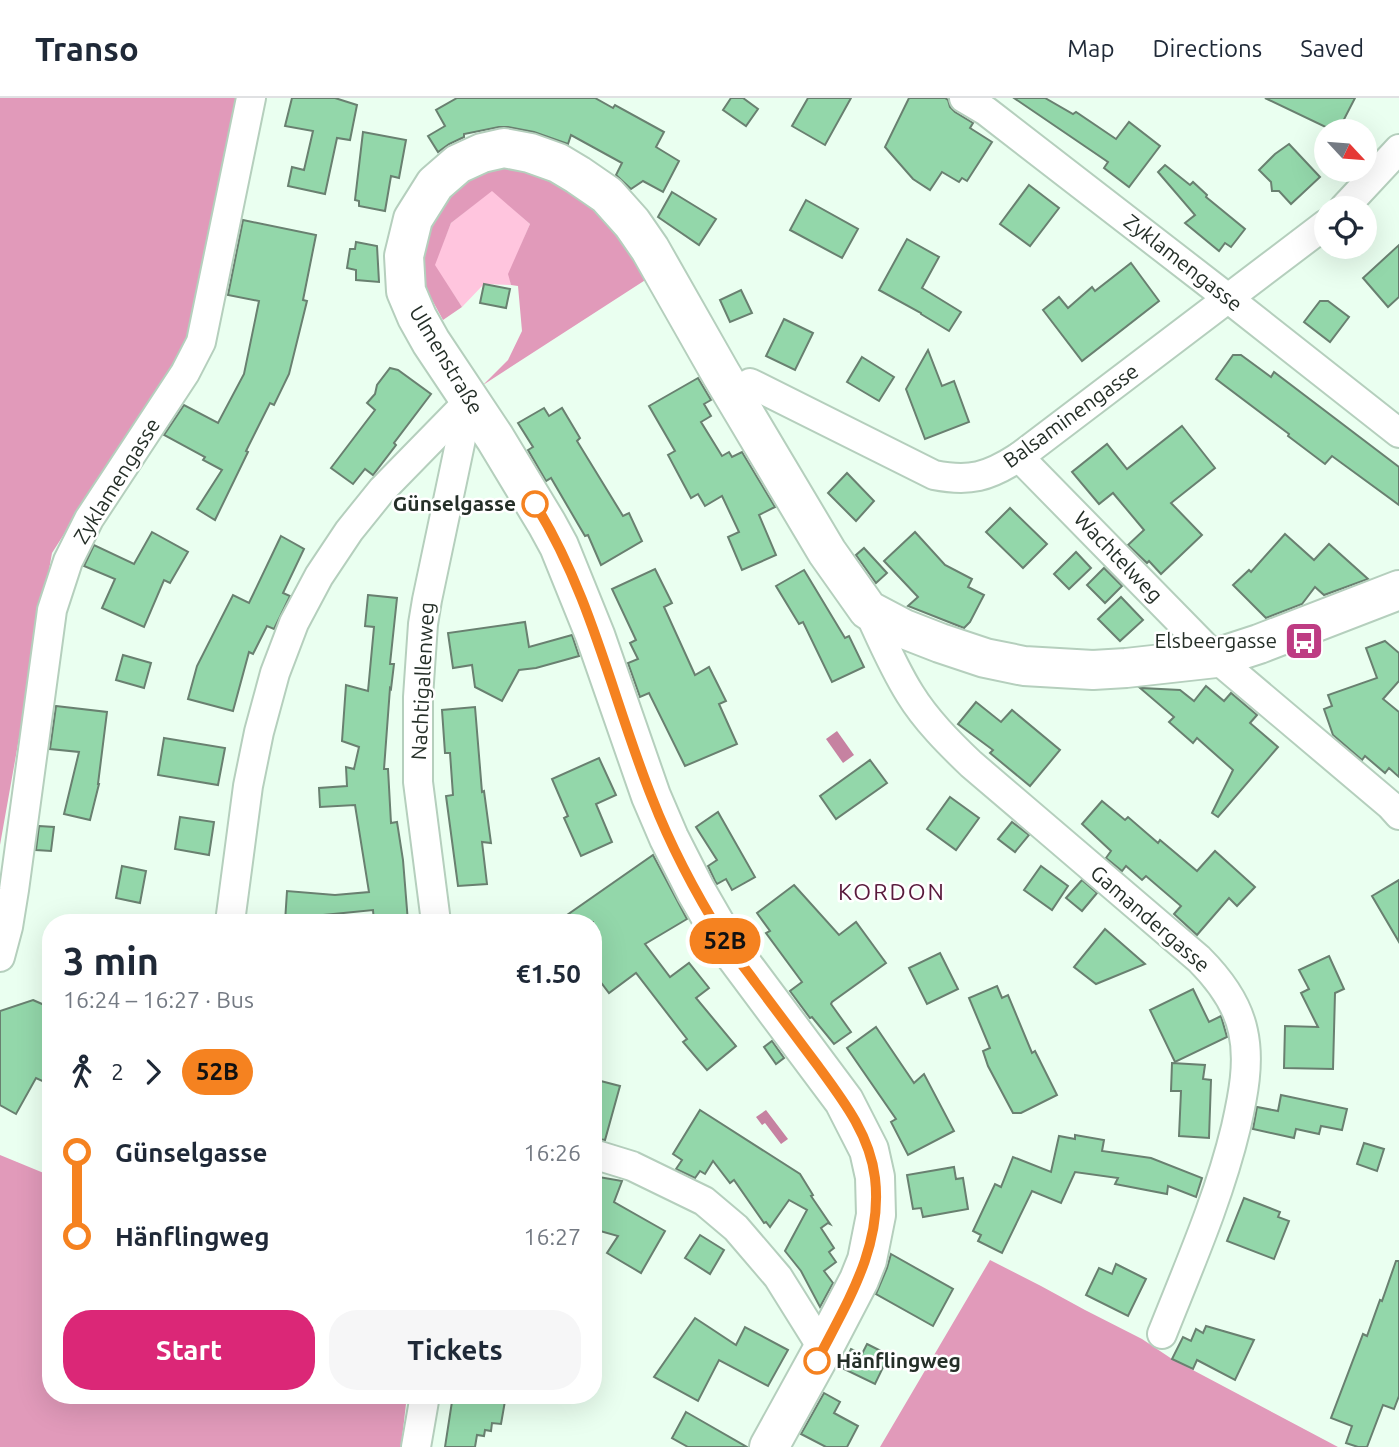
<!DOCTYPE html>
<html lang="en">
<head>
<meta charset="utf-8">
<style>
	:root { --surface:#fff; --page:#f6f6f7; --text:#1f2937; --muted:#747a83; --line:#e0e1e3; --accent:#db2777 }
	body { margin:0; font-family:Ubuntu,sans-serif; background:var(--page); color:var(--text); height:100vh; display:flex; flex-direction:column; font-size:26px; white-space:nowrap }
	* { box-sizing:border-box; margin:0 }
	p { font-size:23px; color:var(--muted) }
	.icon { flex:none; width:38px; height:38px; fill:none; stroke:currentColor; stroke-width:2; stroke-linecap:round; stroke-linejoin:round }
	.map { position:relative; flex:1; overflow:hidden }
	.side { position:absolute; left:42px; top:816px; width:560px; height:490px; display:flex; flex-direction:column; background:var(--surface); border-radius:28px; box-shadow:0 7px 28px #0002 }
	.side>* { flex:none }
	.badge { padding:0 14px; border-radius:23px; font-size:24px; line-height:46px }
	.needle { width:46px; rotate:116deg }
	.buttons { position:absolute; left:1314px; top:21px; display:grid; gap:14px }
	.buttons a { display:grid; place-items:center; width:63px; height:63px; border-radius:50%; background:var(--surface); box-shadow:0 7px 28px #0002; font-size:35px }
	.map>.badge { position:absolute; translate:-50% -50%; box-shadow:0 0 0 4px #fff }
	.legs { display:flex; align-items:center; gap:10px; height:77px; padding:0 21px; font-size:23px }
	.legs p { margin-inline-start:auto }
	.summary { display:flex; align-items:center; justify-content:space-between; height:119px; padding:0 21px }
	h1 { font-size:38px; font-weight:700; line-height:52px }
	.action { display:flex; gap:14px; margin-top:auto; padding:14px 21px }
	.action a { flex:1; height:80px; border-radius:28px; background:var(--accent); color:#fff; font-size:28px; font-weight:700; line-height:80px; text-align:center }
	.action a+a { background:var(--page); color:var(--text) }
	ul { padding:0 21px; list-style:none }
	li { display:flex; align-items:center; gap:24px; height:84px; font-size:26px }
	li i { display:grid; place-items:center; width:10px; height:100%; margin:0 9px; background:currentColor }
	li i::after { content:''; width:18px; height:18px; margin:-9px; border:5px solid; border-radius:50%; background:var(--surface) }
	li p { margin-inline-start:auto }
	li:first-child i { background:linear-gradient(#0000 50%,currentColor 0) }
	li:last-child i { background:linear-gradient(currentColor 50%,#0000 0) }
	header { display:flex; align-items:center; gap:42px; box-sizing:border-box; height:98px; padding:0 35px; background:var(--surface); border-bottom:2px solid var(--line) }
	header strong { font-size:33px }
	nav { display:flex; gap:38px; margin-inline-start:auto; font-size:24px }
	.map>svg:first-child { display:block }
	.green { fill:#ffc5de }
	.forest { fill:#e19aba }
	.water { fill:#c682a1 }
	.building { fill:#93d7aa; stroke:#698070; stroke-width:2 }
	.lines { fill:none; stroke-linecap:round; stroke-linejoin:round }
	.street-casing { stroke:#b5cfbd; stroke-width:32 }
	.secondary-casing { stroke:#b5cfbd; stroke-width:42 }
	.street { stroke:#fff; stroke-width:28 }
	.secondary { stroke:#fff; stroke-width:38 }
	.line-1-casing { stroke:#fff; stroke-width:16 }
	.line-1 { stroke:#f58220; stroke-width:10 }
	.stop-1-dot { fill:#fff; stroke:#f58220; stroke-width:3.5 }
	.labels { text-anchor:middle; stroke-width:5; stroke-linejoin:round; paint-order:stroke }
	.street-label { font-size:21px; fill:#252f28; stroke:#fff }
	.stop-label { font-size:21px; font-weight:bold; fill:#252f28; stroke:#fff; text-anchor:end }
	.poi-label { font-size:21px; fill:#252f28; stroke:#fff; text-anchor:end }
	.neighbourhood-label { font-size:23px; letter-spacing:2px; fill:#591a3c; stroke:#fff }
</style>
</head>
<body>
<header>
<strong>Transo</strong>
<nav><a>Map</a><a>Directions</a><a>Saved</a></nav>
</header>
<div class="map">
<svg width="1399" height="1349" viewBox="0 0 1399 1349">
	<rect width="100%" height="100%" fill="#eafff0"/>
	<path class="green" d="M492,92L530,126L509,176L511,187L484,186L462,209L434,167L451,125Z"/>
	<g class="forest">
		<path d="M0,0H239L189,240L52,455L0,747Z"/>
		<path d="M503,67L535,70L602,115L650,179L483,287L508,262L522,233L518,188L511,187L508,176L530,126L492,93L451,125L435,167L462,209L443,222L424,187L422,169L426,134L444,97L472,75Z"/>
		<path d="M0,1057L51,1078V1297H407L401,1349H0Z"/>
		<path d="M990,1162L1041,1188L1085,1212L1142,1241L1172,1261L1338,1349H880Z"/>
	</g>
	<g class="water">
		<path d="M837,633L854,657L843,665L826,641Z"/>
		<path d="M766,1012L788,1041L781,1046L765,1025L762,1027L756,1019Z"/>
	</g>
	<g class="building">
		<path d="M292,0H335L357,7L350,42L337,40L325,96L288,88L292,69L304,72L313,33L285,28Z"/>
		<path d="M457,0H595L613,10L615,7L664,34L656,49L679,63L663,94L643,83L631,91L616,77L622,65L571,37L568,46L534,34L508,29H499L464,36V39L449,46L438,54L428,38L445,28L436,12Z"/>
		<path d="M731,0H743L758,11L746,28L723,12Z"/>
		<path d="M808,0H851L825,47L792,28Z"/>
		<path d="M909,0H945L948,2L950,9L955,14L973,25L970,30L992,44L967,83L962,80L959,84L942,74L930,92L913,81L885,49Z"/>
		<path d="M1014,0H1045L1073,16L1076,14L1116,41L1129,24L1160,48L1129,89L1104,70L1108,64Z"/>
		<path d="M1265,0H1355L1338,33H1334Z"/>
		<path d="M363,34L406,42L399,80L391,78L385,113L359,108V103L355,102Z"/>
		<path d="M1289,46L1320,79L1291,106L1279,93H1272L1271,84L1259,72L1275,56Z"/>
		<path d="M1165,67L1190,87L1193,84L1207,97L1206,99L1245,131L1231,149L1225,145L1219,153L1185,125L1195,117L1158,74Z"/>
		<path d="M1029,87L1059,110L1030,148L1000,126Z"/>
		<path d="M672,94L716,121L699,147L658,119Z"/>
		<path d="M806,102L858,131L842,160L790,132Z"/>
		<path d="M243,122L316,137L303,202L307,203L289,276L274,307L270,305L246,353L248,354L215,422L197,411L222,372L203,362L205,359L164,337L184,307L218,325L244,276L259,203L228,197Z"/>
		<path d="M907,141L939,159L922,190L961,214L949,233L921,216V215L879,192Z"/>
		<path d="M356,144L377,148L379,184L356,182V172L347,170L350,151H355Z"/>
		<path d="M1399,147V199L1388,209L1363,180Z"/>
		<path d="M1131,165L1159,203L1082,263L1043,212L1059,199L1068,210L1092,189L1095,193Z"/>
		<path d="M484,186L510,191L506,210L480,205Z"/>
		<path d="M741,192L752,215L730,224L720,202Z"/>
		<path d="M1320,203H1328L1349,219L1330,244L1304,224Z"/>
		<path d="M784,221L813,235L795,272L766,258Z"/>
		<path d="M928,252L942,288L954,283L969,324L925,341L906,291Z"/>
		<path d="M1233,257H1241L1271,279L1274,274L1399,369V407L1332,358L1325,366L1288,338L1289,336L1216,281Z"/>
		<path d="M862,259L894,279L879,303L847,284Z"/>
		<path d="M390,270L398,272L431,296L394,345L396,347L373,377L365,371L353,386L331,370L375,312L367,305L375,296L377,287Z"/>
		<path d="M698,280L711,302L704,306L711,318L701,324L722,358L729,354L732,359L742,354L775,409L759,417L776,457L742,472L728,439L739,434L722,398L705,408L698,396L691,400L668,357L675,353L649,308Z"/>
		<path d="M544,310L549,318L562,310L580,340L577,343L623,418L629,415L642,443L601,467L588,437L585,438L551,380L546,383L528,352L533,349L518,325Z"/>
		<path d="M1182,328L1215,370L1171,405L1202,437L1161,476L1149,463L1147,465L1128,447L1144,432L1113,395L1099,406L1072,374L1107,346L1127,371Z"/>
		<path d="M847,375L874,403L856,423L828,395Z"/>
		<path d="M1010,410L1047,446L1023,470L986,434Z"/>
		<path d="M152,434L188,454L170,485L164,482L144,529L102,510L115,481L84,468L94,447L134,466Z"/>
		<path d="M915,434L945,467L972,481L968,489L984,497L970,524L964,530L908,508L918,499L884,463Z"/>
		<path d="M1285,436L1314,462L1329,446L1368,481L1324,497L1315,489L1302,506L1266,520L1233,487L1249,472L1251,474Z"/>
		<path d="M281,438L304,451L283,495L290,498L274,531L267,528L253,556L249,554L233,613L188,601L197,568L233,497L249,505Z"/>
		<path d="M864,450L887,475L876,485L856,457Z"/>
		<path d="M1076,454L1091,470L1069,491L1054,476Z"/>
		<path d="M1104,470L1122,488L1105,505L1087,487Z"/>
		<path d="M655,471L672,505L664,509L695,577L709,569L726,603L719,606L737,646L685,668L649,595L640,599L628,565L638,561L630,545L636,542L612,491Z"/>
		<path d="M804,472L845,540L849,538L864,569L832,584L803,524L799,526L776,488Z"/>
		<path d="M368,497L397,500L390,566H394L391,591L390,590L384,671H388L391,725L397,724L403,762L408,824H374L373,812L324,817V824H285L287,793L335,797L369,794L355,707L320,709L319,690L347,688L346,669L354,671L359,649L342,643L346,587L368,593L374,529L365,528Z"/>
		<path d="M1121,499L1143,522L1120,543L1098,521Z"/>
		<path d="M525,524L529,549L572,537L579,558L536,570L519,572L502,603L475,589L472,567L453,570L448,535Z"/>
		<path d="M1385,543L1399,555V583L1383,601L1399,614V679L1389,670L1385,675L1365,658L1362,662L1333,637L1324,611L1332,608L1328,597L1377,580L1366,550Z"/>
		<path d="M123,557L151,565L144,590L116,582Z"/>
		<path d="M1206,588L1224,603L1231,595L1257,617L1250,625L1278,649L1218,719L1212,715L1233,672L1197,640L1193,645L1169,624L1174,619L1140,590L1180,592L1194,603Z"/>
		<path d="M976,604L1001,624L1012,612L1060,652L1030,688L990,655L993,652L958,626Z"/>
		<path d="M56,608L107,614L98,686H99L90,722L64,716L79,654L50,651Z"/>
		<path d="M475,609L482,694L484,693L491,745L482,744L487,786L458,788L446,698L453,697L450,655H445L442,612Z"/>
		<path d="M164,640L225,650L218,687L158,677Z"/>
		<path d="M599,660L616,697L596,706L612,744L581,758L564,720L568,718L552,681Z"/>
		<path d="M870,662L887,685L836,721L820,698Z"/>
		<path d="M950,699L979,720L956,752L927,731Z"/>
		<path d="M1102,703L1125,722L1128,719L1158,745L1160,742L1197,773L1215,753L1255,789L1237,808L1229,800L1197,837L1174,816L1181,808L1146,778L1142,782L1126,768L1122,773L1106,760L1111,753L1082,726Z"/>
		<path d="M718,714L755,779L732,792L726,781L717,786L715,783L708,768L717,762L696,729Z"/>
		<path d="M180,719L214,724L209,757L175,751Z"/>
		<path d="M1012,724L1029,737L1015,754L998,741Z"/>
		<path d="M39,728L54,729L51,753L36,752Z"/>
		<path d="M653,757L687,821L645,846L670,879L689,865L709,890L696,900L736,948L707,972L683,944L687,941L636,875L609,895L593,874V824H557Z"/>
		<path d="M122,768L146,773L140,805L116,800Z"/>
		<path d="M1041,768L1068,788L1052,812L1024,792Z"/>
		<path d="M1082,782L1097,795L1082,813L1066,800Z"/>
		<path d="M1399,782V844L1372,798Z"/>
		<path d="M794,787L839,837L856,824L886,865L832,904L831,906L851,934L834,946L812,919L810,920L790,893L802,884L766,835L770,833L757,815Z"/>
		<path d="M1105,831L1145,866L1096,886L1074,869Z"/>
		<path d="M940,855L958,891L927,906L909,870Z"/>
		<path d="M1329,858L1344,891L1335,895L1333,971L1284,970L1285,928L1318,929L1301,895L1309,891L1299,872Z"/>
		<path d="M997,888L1002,900L1008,897L1032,955L1035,953L1057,997L1021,1015H1013L988,968L983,953L990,950L969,900Z"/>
		<path d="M1193,891L1209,924L1221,918L1227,939L1175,964L1150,912Z"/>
		<path d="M33,902L51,910V987L36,980L16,1016L0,1007V913Z"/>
		<path d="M876,929L914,985L924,976L954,1033L908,1057L891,1024L896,1021L847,950Z"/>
		<path d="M772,943L784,960L776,966L764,949Z"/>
		<path d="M1172,965L1205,967L1203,981L1211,982L1209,1040L1179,1038L1181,993H1171Z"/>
		<path d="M593,981L620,988L605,1042L593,1040Z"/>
		<path d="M1281,997L1347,1011L1342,1032L1321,1028L1319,1036L1296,1031L1294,1040L1253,1031L1257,1009L1278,1013Z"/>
		<path d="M700,1012L800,1076L813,1097L811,1098L830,1126L828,1125L821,1130L834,1150L829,1154L836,1164L824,1173L833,1185L820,1209L801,1173L785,1153L807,1112L789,1102L770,1129L766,1124L764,1125L734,1082L730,1085L713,1063L705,1076L700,1073L695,1080L676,1071L682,1062L673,1056Z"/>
		<path d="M1075,1037L1104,1042L1102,1053L1151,1060L1202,1080L1196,1099L1168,1088L1167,1096L1115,1086L1118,1080L1075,1074L1061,1105L1032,1093L1002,1155L978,1143L981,1137L973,1133L995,1086L1001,1089L1013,1059L1051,1074L1059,1038L1075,1041Z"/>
		<path d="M1364,1045L1384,1051L1377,1073L1357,1066Z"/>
		<path d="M954,1069L956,1081L963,1080L968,1111L923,1119L921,1110L913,1111L907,1077Z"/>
		<path d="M593,1078L622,1083L614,1104L665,1133L641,1175L607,1155L618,1138L593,1131Z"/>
		<path d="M1244,1100L1280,1114L1278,1119L1289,1123L1274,1161L1227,1143Z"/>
		<path d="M700,1137L724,1152L710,1176L685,1160Z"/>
		<path d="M891,1156L953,1191L933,1228L876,1196L887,1170Z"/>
		<path d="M1396,1163H1399V1298L1394,1311L1383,1307L1367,1349H1358L1346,1345L1352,1328L1331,1320L1363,1236L1367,1238L1380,1202L1382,1203Z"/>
		<path d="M1116,1166L1146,1181L1128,1218L1086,1197L1099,1170L1112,1176Z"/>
		<path d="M695,1220L736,1247L745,1229L788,1252L768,1288L719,1262L698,1303L654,1279Z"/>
		<path d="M1206,1228L1254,1242L1235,1282L1197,1262L1193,1271L1172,1261L1183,1239L1191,1243L1196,1231L1203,1235Z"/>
		<path d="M867,1246L889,1257L875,1286L842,1270L851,1251L862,1256Z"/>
		<path d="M824,1295L840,1304L834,1315L858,1328L847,1349H826L801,1336Z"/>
		<path d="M453,1297H478L496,1299V1301L505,1303L501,1326L492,1325L491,1333L485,1332L484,1338L477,1337L475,1349H445Z"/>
		<path d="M686,1314L747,1349H688L672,1340Z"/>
	</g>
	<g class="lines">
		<g class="street-casing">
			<g id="street">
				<path d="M964,0L986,13L1229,201L1399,335"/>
				<path d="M1344,110L1399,51"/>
				<path d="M750,285L934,377C970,384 988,379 1019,359L1326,126"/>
				<path d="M1019,359L1216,560L1390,707L1399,717"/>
				<path d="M868,512C881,540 893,569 910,596C926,622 949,645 971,666L1199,861C1219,881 1237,904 1243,933C1250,964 1243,998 1236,1029C1219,1100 1189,1168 1162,1236"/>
				<path d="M230,824L248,688L259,634L275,575L294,525L319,478L349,433L382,392L469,303"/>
				<path d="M436,824L418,684V599L423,526L427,502L469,303"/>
				<path d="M0,859L8,829L14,792L52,512L68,463L89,421L185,275L201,244L251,0"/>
				<path d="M593,1056L632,1068L704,1103L736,1130L778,1179L823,1251"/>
				<path d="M416,1349L425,1297"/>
			</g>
		</g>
		<g class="secondary-casing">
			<path id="secondary" d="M769,1349L823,1251L859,1182L867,1162L876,1117L875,1079L869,1052L844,1003L726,845L696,793L669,740L651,698L595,537L559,448L547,426L495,340L431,244L417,219L406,193L404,158L413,121L435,86L458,66L482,55L504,50L530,55L558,65L578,77L607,97L632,125L650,151L721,276L827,454L868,512L904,531L940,545L985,560L1024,568L1093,572L1126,570L1216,560L1259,546L1399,492"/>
		</g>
		<use href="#street" class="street"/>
		<use href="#secondary" class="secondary"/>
	</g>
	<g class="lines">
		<g class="line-1-casing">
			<path id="line-1" d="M535,406C591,496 613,602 652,700C671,749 696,796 724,841C733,856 745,870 755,884C776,912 797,940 818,968C843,1002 870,1037 875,1080C883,1149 847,1204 817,1263"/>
		</g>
		<use href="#line-1" class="line-1"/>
	</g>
	<defs>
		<g id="bus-square" transform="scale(2.0125)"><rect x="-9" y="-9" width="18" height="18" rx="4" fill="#be3c83" stroke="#fff"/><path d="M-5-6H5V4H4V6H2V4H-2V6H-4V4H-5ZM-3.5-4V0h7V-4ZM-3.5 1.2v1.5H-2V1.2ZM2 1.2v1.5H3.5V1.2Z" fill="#fff"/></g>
	</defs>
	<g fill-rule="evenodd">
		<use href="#bus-square" x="1304" y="543"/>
	</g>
	<g class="stop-1-dot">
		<circle cx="535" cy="406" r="12"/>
		<circle cx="817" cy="1263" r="12"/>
	</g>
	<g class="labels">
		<g class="street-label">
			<text transform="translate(1183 165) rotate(38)" y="7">Zyklamengasse</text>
			<text transform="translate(446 262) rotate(59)" y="7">Ulmenstraße</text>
			<text transform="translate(1071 318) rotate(-36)" y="7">Balsaminengasse</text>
			<text transform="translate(117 383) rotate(-58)" y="7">Zyklamengasse</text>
			<text transform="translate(1118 459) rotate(46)" y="7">Wachtelweg</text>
			<text transform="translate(423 583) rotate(-87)" y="7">Nachtigallenweg</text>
			<text transform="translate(1150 821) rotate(41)" y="7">Gamandergasse</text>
		</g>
		<g class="stop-label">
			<text x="516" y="413">Günselgasse</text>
			<text x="836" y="1270" text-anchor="start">Hänflingweg</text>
		</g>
		<g class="poi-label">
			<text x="1277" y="550">Elsbeergasse</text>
		</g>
		<g class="neighbourhood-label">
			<text x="892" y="802">KORDON</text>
		</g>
	</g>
</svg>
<div class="buttons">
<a><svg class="needle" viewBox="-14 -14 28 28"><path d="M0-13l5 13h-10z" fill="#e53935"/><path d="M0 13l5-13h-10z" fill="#747a83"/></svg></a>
<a><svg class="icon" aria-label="locate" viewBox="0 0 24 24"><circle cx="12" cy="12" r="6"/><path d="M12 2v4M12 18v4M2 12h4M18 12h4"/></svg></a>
</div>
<b class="badge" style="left:725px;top:843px;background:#f58220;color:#111">52B</b>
<section class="side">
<div class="summary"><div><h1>3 min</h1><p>16:24 – 16:27 · Bus</p></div><b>€1.50</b></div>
<div class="legs"><svg class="icon" aria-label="walk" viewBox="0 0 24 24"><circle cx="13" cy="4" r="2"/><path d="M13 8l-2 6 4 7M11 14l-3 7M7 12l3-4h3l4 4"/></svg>2<svg class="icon" aria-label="forward" viewBox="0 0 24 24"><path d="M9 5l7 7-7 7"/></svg><b class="badge" style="background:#f58220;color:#111">52B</b></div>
<ul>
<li><i style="color:#f58220"></i><b>Günselgasse</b><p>16:26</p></li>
<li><i style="color:#f58220"></i><b>Hänflingweg</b><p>16:27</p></li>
</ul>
<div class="action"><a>Start</a><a>Tickets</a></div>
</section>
</div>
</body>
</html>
